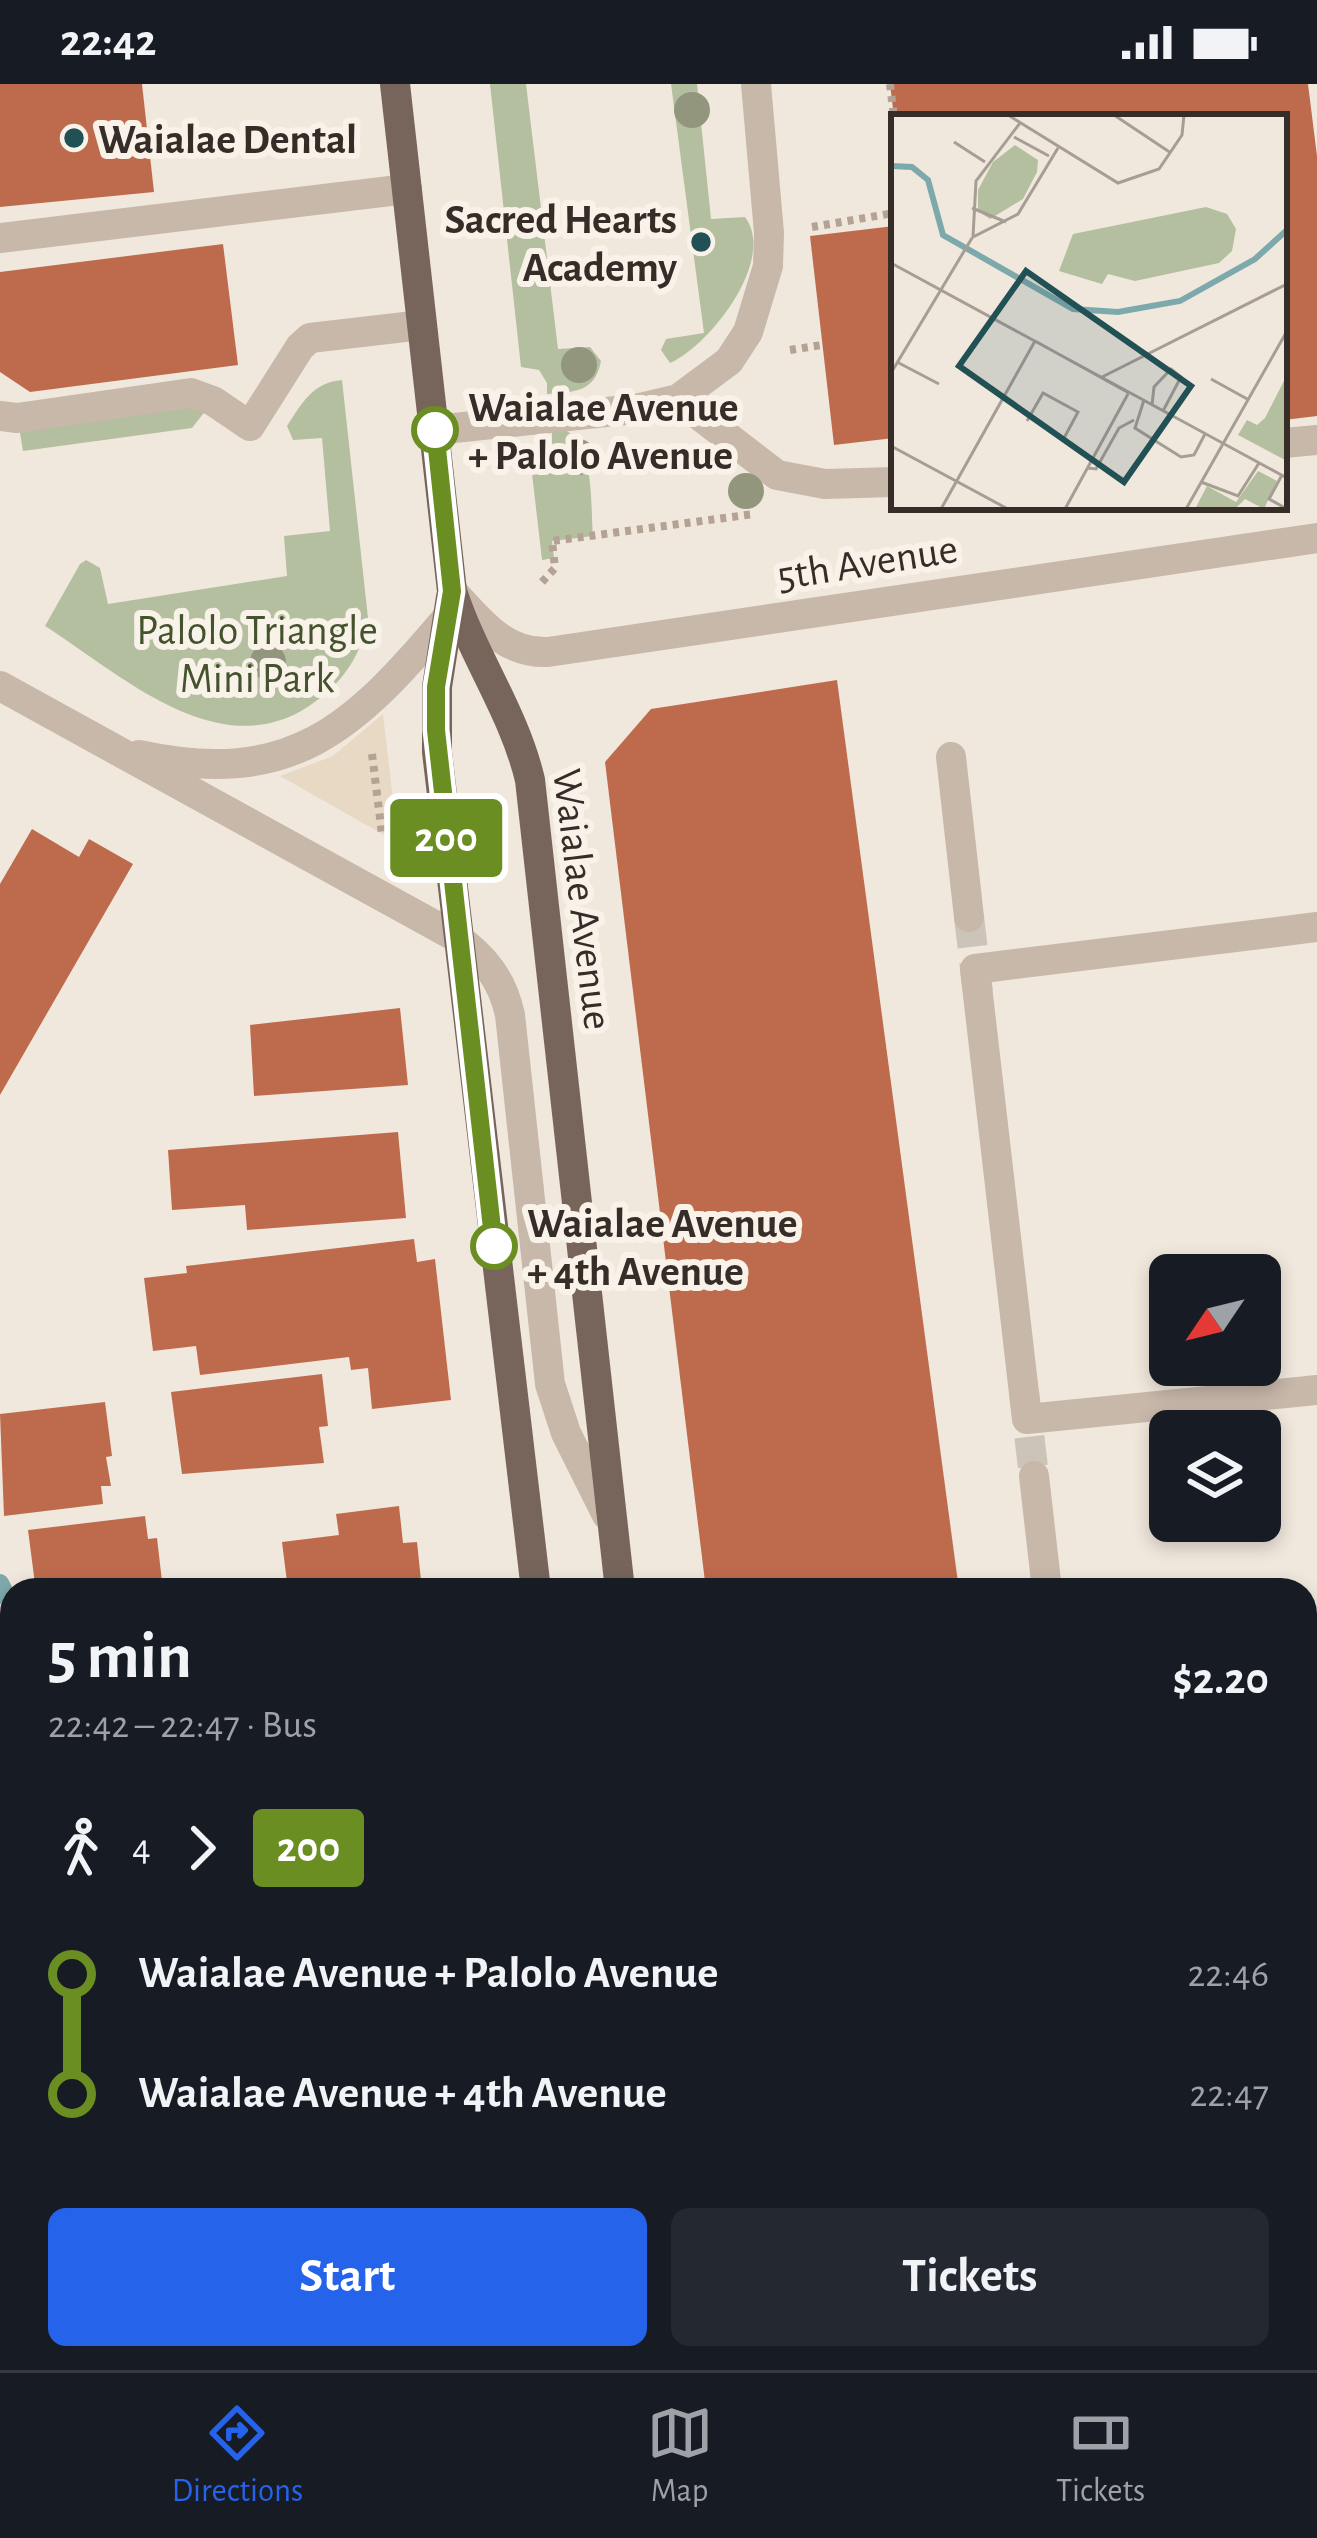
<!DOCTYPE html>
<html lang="en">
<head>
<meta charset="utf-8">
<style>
	:root { --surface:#171b24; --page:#242831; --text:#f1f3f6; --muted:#9ea1a6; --line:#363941; --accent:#2563eb }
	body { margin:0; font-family:"Alegreya Sans",sans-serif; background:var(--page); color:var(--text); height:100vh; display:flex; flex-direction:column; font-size:45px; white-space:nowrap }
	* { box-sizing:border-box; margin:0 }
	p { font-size:39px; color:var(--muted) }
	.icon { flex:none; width:66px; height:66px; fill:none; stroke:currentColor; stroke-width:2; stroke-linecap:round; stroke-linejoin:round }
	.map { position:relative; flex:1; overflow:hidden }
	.details { position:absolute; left:0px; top:1494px; width:1317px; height:792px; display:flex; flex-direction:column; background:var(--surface); border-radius:36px 36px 0 0; box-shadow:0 6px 18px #0003 }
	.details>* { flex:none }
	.badge { padding:0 24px; border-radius:9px; font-size:42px; line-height:78px }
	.needle { width:78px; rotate:235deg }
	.buttons { position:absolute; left:1149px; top:1170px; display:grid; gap:24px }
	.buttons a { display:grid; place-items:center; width:132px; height:132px; border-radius:18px; background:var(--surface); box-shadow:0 6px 18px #0003; font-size:60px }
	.map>.badge { position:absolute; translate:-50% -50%; box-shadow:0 0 0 6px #fff }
	.legs { display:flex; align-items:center; gap:18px; height:132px; padding:0 48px; font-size:39px }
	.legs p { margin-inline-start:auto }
	.headline { display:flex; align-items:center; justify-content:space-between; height:204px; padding:0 48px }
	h1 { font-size:66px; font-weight:700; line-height:90px }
	.primary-button { display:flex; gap:24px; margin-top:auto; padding:24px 48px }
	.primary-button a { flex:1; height:138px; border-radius:18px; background:var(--accent); color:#fff; font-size:48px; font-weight:700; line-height:138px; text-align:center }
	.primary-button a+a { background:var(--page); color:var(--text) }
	ul { padding:0 48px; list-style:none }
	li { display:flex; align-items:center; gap:42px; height:120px; font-size:45px }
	li i { display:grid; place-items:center; width:18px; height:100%; margin:0 15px; background:currentColor }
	li i::after { content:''; width:30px; height:30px; margin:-15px; border:9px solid; border-radius:50%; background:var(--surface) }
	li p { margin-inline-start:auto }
	li:first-child i { background:linear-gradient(#0000 50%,currentColor 0) }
	li:last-child i { background:linear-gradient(currentColor 50%,#0000 0) }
	.status { display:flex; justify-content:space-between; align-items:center; height:84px; padding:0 60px; background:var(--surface); direction:ltr }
	.status svg { height:33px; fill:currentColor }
	.tab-bar { display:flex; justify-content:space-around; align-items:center; height:168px; border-top:3px solid var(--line); background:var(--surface); font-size:33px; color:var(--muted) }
	.tab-bar a { display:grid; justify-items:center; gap:6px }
	.tab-bar .active { color:var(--accent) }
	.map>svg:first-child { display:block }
	.green { fill:#b3bf9e }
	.plaza { fill:#e8d9c5 }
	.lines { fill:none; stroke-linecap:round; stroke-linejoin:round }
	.stream { stroke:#7ea9ac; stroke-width:18 }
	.building { fill:#be6b4d }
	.minor-tunnel { stroke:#ccc3b9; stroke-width:30; stroke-dasharray:30 15; stroke-linecap:butt }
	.path { stroke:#b4a294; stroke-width:8; stroke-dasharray:6 6; stroke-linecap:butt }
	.minor { stroke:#c8b8aa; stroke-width:30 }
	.major { stroke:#77655b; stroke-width:30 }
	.tree { fill:#92967d }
	.line-1-casing { stroke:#fff; stroke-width:27 }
	.line-1 { stroke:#6b8e23; stroke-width:18 }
	.poi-dot { fill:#215055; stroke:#f8f2e9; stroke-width:4.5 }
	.stop-1-dot { fill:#fff; stroke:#6b8e23; stroke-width:6 }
	.labels { text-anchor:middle; stroke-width:12; stroke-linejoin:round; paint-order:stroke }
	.poi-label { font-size:42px; font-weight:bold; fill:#362d29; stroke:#f8f2e9; text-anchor:start }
	.stop-label { font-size:42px; font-weight:bold; fill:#362d29; stroke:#f8f2e9; text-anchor:start }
	.street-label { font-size:42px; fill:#362d29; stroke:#f8f2e9 }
	.park-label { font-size:42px; fill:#45522e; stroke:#f8f2e9 }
	.inset-river { fill:none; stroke:#7ea9ac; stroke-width:6 }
	.inset-road { fill:none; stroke:#a69d95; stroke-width:3 }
	.view { fill:#215055; fill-opacity:0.15; stroke:#215055; stroke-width:6 }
	.inset-edge { fill:none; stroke:#362d29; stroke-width:6 }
</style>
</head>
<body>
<div class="status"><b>22:42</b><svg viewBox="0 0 49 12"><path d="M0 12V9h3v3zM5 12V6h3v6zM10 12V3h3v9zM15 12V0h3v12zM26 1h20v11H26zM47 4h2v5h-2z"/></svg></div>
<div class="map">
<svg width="1317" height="2286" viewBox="0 0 1317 2286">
	<rect width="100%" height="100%" fill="#f1e8dd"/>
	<g class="green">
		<path d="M490,0H526L558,265L590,263L601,277C595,308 575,308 547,310V299L539,286L521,283Z"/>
		<path d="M671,0H697L711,135L745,133C777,175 710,262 670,279L661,266L666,255L704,249Z"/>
		<path d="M342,296L368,534C362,569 345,596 316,617C224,687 123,592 45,542L80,480L86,476L100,484L108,520L287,492L284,452L330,447L322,354L293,356L287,342C303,318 312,299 342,296Z"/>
		<path d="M213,317L192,344L23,367L19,343Z"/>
		<path d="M562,344C596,361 590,419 593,452L552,457L554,474L542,476L530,372L546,369L552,362V345Z"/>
	</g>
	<path class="plaza" d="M383,630L398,759L280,692L333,672Z"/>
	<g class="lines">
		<g class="stream">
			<path d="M0,1499L12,1523"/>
			<path d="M119,2274L120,2286"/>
		</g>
	</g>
	<g class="building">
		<path d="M0,0H142L154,108L0,123Z"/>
		<path d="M890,0H1308L1317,72V332L1284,336V33H894Z"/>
		<path d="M894,142V354L834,361L810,152Z"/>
		<path d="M223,160L238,281L30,308L0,288V188Z"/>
		<path d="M837,596L959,1506H706L605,678L651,625Z"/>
		<path d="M32,745L79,773L89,755L133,780L0,1011V800Z"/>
		<path d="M400,924L408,1001L254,1012L250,941Z"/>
		<path d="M398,1048L406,1134L247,1146L245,1121L172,1126L168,1066Z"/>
		<path d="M414,1155L417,1178L435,1175L451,1316L372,1325L368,1284L351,1286L349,1273L200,1291L196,1262L153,1267L144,1194L187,1189L186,1182Z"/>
		<path d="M322,1290L328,1342L319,1343L324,1379L182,1390L171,1308Z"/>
		<path d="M105,1318L112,1372L106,1373L111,1402H101L103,1420L4,1432L0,1330Z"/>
		<path d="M399,1422L403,1459L417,1458L422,1506H288L282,1458L339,1451L336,1430Z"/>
		<path d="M145,1432L148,1455L157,1454L163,1506H63L62,1497L35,1500L28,1446Z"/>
		<path d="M775,2274H1006L1008,2286H777Z"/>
		<path d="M518,2276L519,2286H453V2283Z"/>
	</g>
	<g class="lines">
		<g class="minor-tunnel">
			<path d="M969,833L978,909"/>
			<path d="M1024,1308L1034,1392"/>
		</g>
		<g class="path">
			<path d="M890,0L894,34"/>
			<path d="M812,143L894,129"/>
			<path d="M790,266L822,261"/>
			<path d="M542,498L555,484L552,457L754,430"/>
			<path d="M372,670L382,750"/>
		</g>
		<g class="minor">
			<path d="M0,154L407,105"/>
			<path d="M678,315L777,391L825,400L894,398"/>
			<path d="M0,332L17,334L191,309L213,317L250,342L300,263L310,254L422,241"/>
			<path d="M435,346L635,325L678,315L729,277L748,248L768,182L769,149L756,0"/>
			<path d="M1284,359L1317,356"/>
			<path d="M452,507C480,537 504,570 548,568L1317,454"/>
			<path d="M0,602L456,853C485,874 502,895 510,931L550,1300L566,1349L607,1431"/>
			<path d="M139,671C291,704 353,645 446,535"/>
			<path d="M951,673L969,833"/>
			<path d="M1317,843L975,885L1027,1335L1317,1306"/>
			<path d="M1034,1392L1047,1506"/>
			<path d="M1305,1682L1317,1680"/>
			<path d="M353,2283L424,2274"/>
		</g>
		<g class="major">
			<path d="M395,0L452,507C473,573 514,628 530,696L620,1506"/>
			<path d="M451,513L437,603V668L536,1506"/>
			<path d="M659,2274L661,2286"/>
		</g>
	</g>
	<g class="tree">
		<circle cx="692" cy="26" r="18"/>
		<circle cx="579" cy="281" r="18"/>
		<circle cx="578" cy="373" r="18"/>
		<circle cx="746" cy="407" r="18"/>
		<circle cx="268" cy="578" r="18"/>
	</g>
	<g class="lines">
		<g class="line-1-casing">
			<path id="line-1" d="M435,346L452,507L436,603V646L494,1162"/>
		</g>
		<use href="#line-1" class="line-1"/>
	</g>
	<g class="poi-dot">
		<circle cx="74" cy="54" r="12"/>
		<circle cx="701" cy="158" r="12"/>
	</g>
	<g class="stop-1-dot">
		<circle cx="435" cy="346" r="21"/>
		<circle cx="494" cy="1162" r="21"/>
	</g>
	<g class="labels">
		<g class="poi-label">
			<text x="98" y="69">Waialae Dental</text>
			<text x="677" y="149" text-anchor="end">Sacred Hearts<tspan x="677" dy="48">Academy</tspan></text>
		</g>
		<g class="stop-label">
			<text x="468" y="337">Waialae Avenue<tspan x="468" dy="48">+ Palolo Avenue</tspan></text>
			<text x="527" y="1153">Waialae Avenue<tspan x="527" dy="48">+ 4th Avenue</tspan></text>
		</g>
		<g class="street-label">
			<text transform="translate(867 477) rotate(-9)" y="15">5th Avenue</text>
			<text transform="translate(584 815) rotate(83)" y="15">Waialae Avenue</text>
		</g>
		<g class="park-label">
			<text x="257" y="560">Palolo Triangle<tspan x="257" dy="48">Mini Park</tspan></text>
		</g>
	</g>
	<g transform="translate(891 30)">
		<rect width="396" height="396" fill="#f1e8dd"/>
		<path d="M124,31L147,46L146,58L132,85L99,105L87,97V76L102,48ZM315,93L336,100L345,115L341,137L328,149L244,167L217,160L211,170L168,157L182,120ZM396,261V347L347,321L356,306L366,311L374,304ZM367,357L386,367L373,395L354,385L344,395H304L316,372L345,388Z" fill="#b3bf9e"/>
		<path class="inset-river" d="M0,52L21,53L37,66L52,121L182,195L227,198L289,187L364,145L396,116"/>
		<path class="inset-road" d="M117,1L227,69L268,55L291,21L293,1M223,1L280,39M129,9L85,67L82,123L127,100L167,34M123,23L158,42M63,28L94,48M81,94L115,108M0,149L396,364M144,227L238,279M6,248L48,270M0,259L81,124M211,263L396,170M320,265L358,286M253,286L244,314L290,343L303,341L314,320M261,291L263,273L280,255L290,263L272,297M136,307L152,279L187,298L172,326M0,332L117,395M197,354L205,355L228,314L243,306M391,361L378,385L396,395M310,368L347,382L368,349M50,395L144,227M174,395L237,280M295,395L396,217"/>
		<path class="view" d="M135,157L300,272L233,368L68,252Z"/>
		<rect width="396" height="396" class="inset-edge"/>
	</g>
</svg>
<div class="buttons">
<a><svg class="needle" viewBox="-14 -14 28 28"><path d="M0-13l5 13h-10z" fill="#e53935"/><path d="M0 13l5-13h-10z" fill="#9ea1a6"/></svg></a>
<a><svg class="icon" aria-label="layers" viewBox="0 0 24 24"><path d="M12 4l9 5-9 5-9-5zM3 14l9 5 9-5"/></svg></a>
</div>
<b class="badge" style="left:446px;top:754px;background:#6b8e23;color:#fff">200</b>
<section class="details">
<div class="headline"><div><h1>5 min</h1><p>22:42 – 22:47 · Bus</p></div><b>$2.20</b></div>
<div class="legs"><svg class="icon" aria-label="walk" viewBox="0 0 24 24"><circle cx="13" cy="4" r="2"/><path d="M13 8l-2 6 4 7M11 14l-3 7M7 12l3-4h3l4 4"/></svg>4<svg class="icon" aria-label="forward" viewBox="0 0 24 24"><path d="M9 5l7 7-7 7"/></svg><b class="badge" style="background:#6b8e23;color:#fff">200</b></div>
<ul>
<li><i style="color:#6b8e23"></i><b>Waialae Avenue + Palolo Avenue</b><p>22:46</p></li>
<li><i style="color:#6b8e23"></i><b>Waialae Avenue + 4th Avenue</b><p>22:47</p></li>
</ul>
<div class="primary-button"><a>Start</a><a>Tickets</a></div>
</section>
</div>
<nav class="tab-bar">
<a class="active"><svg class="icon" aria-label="directions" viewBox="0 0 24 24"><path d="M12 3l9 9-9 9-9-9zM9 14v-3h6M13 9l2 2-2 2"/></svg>Directions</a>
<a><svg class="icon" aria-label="map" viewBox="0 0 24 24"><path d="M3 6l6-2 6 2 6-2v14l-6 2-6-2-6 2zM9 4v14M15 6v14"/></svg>Map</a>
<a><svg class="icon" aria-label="tickets" viewBox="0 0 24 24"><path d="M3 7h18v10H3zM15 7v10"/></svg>Tickets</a>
</nav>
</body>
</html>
